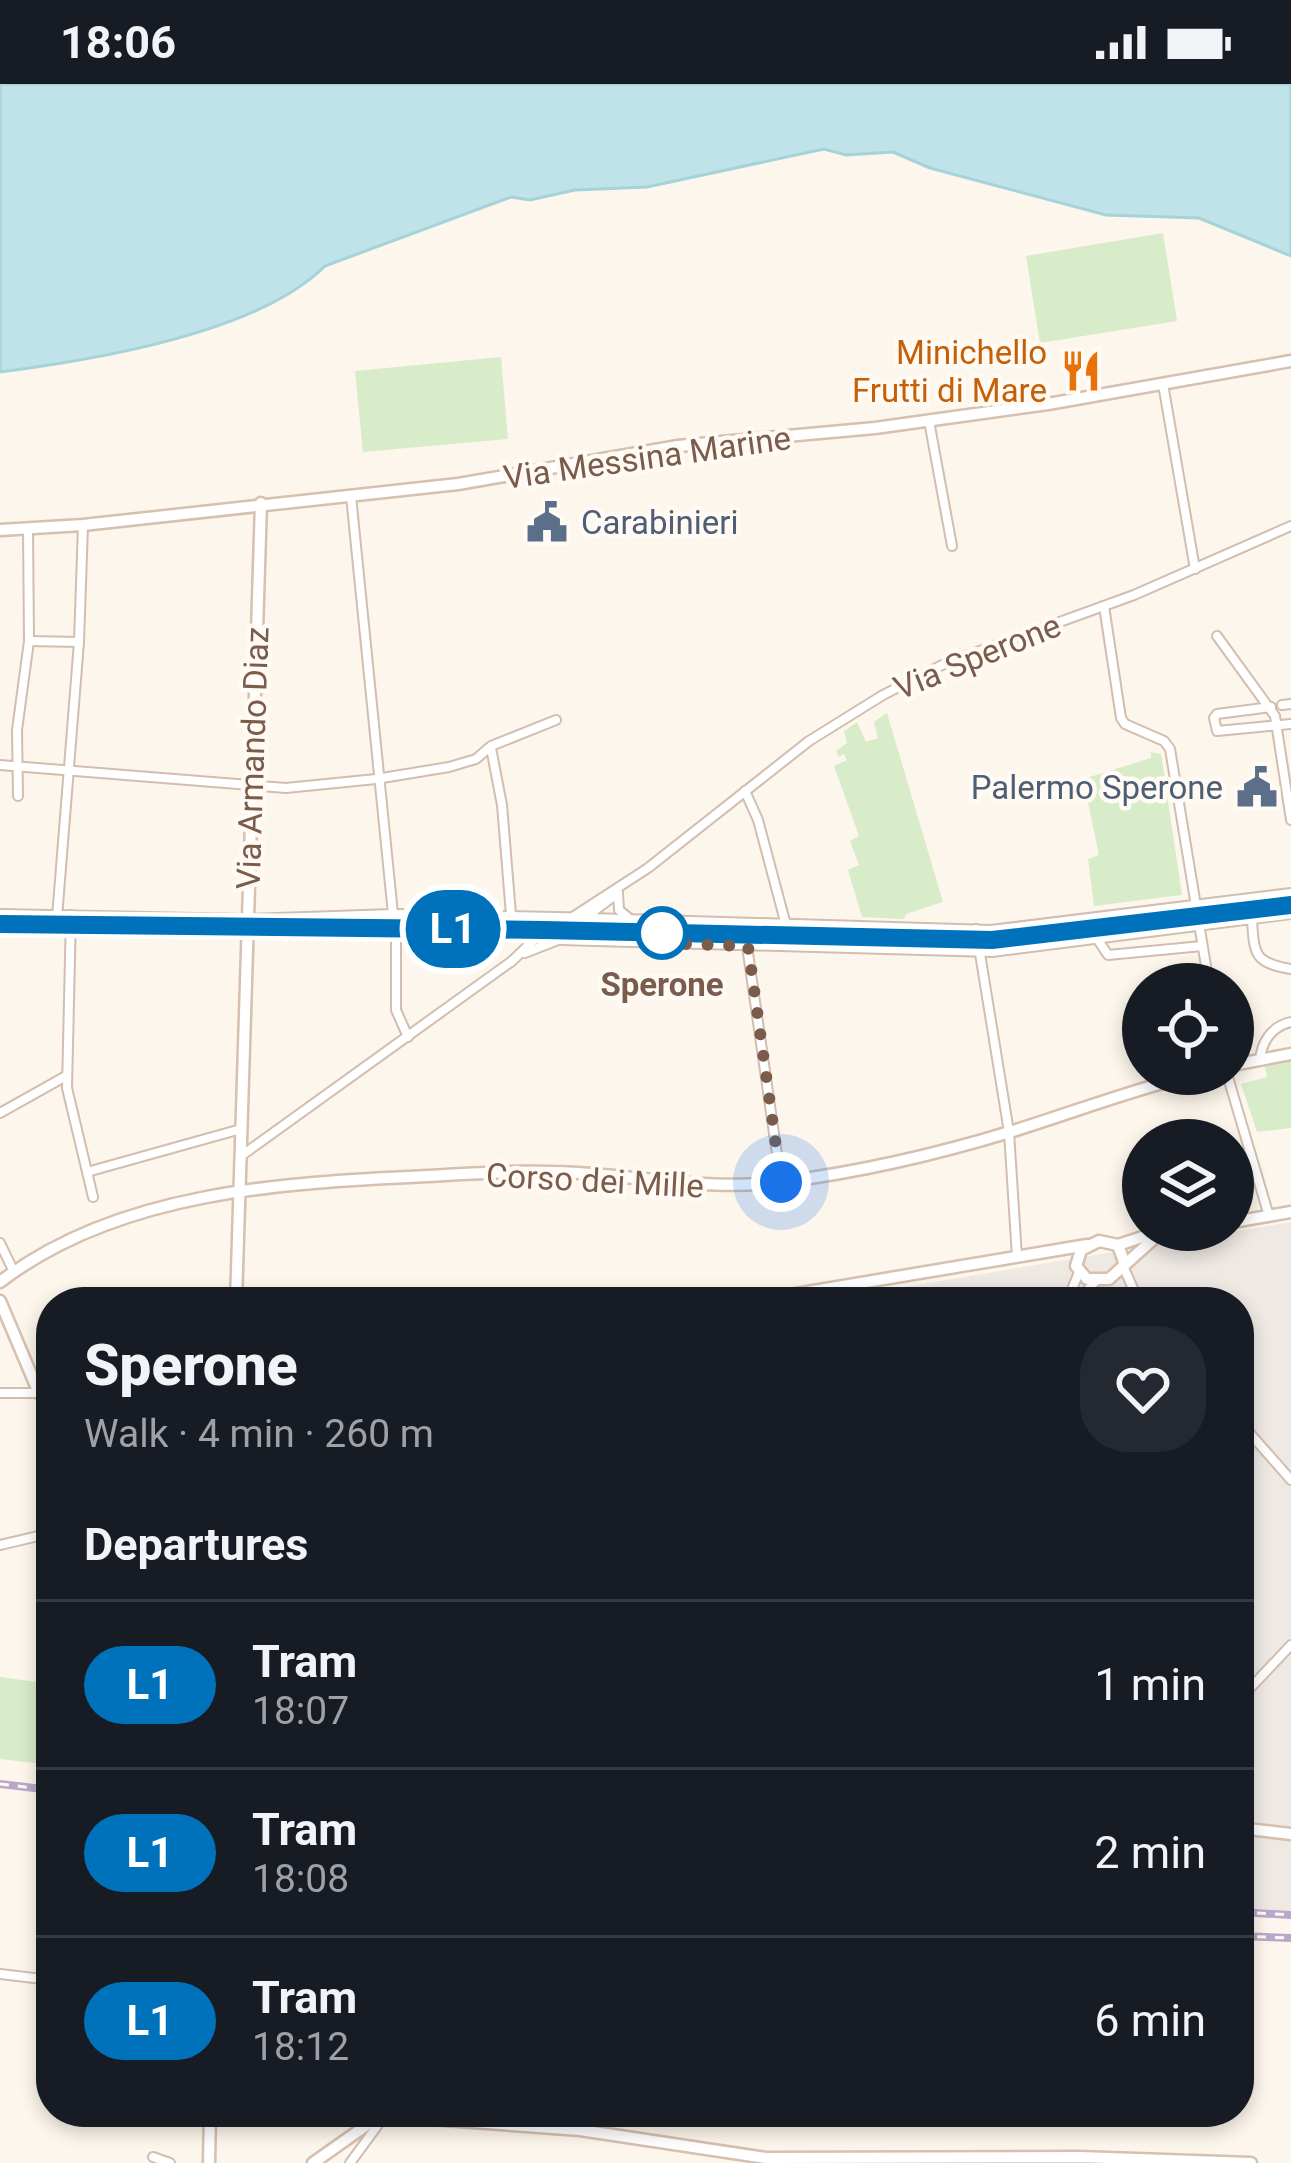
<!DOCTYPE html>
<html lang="en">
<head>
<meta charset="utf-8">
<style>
	:root { --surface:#171b24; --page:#242831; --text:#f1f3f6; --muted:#9ea1a6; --line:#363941 }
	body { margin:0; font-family:Roboto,sans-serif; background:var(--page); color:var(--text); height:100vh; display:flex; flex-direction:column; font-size:45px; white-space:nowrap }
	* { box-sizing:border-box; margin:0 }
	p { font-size:39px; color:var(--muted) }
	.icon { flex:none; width:66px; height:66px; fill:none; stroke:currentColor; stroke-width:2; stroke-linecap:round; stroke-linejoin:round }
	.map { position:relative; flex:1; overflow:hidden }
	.panel { position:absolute; left:36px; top:1203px; width:1218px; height:840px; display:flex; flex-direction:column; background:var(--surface); border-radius:48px; box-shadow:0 6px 18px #0003 }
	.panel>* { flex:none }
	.badge { padding:0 24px; border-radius:39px; font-size:42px; line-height:78px }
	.fabs { position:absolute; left:1122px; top:879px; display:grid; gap:24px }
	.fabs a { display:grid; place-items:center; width:132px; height:132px; border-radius:50%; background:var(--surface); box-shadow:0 6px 18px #0003; font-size:60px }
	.you { position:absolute; width:60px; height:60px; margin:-30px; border:9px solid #fff; border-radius:50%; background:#1a73e8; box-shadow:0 0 0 18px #1a73e833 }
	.map>.badge { position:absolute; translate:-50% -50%; box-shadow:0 0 0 6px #fff }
	h2 { padding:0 48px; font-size:45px; line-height:108px }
	.round { display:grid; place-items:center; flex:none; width:126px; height:126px; border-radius:48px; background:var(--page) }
	.overview { display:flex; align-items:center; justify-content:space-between; height:204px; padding:0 48px }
	h1 { font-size:57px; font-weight:800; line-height:90px }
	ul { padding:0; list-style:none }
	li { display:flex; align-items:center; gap:36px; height:168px; padding:0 48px; border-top:3px solid var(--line) }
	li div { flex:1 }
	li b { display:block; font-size:45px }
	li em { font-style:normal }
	li .badge { min-width:132px; font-weight:700; text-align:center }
	.status { display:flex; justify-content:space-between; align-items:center; height:84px; padding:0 60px; background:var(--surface); direction:ltr }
	.status svg { height:33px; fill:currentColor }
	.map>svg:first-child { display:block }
	.industrial { fill:#efe9e4 }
	.green { fill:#d8ecc9 }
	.water { fill:#bfe3e8; stroke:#a5d3da; stroke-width:3 }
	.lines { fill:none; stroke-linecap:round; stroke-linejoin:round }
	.street-casing { stroke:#d1beb0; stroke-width:12 }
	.secondary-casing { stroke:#d6c0b0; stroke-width:15 }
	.street { stroke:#fff; stroke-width:8 }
	.secondary { stroke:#fff; stroke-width:10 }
	.tram { stroke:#b9a8c9; stroke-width:3 }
	.rail-casing { stroke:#b9a8c9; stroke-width:8 }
	.rail { stroke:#fffaf3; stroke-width:3; stroke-dasharray:9; stroke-linecap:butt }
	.line-casing { stroke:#fff; stroke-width:27 }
	.line { stroke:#0072bc; stroke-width:18 }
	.walk { stroke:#7a5c4d; stroke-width:12; stroke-dasharray:0 21.6 }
	.stop-dot { fill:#fff; stroke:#0072bc; stroke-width:6 }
	.labels { text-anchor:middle; stroke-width:9; stroke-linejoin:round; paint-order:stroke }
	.food-label { font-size:33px; fill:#c56008; stroke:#fffaf3; text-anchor:end }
	.street-label { font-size:33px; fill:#7a5c4d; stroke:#fffaf3 }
	.service-label { font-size:33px; fill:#4e5e75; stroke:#fffaf3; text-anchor:start }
	.stop-label { font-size:33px; font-weight:bold; fill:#7a5c4d; stroke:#fffaf3 }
</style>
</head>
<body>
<div class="status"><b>18:06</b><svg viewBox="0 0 49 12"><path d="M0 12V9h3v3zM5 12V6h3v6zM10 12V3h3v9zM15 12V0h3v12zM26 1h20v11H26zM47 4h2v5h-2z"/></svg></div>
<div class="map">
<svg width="1291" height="2079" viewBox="0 0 1291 2079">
	<rect width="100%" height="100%" fill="#fdf6ec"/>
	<path class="industrial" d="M1291,1138V1827L1239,1824V1218H816Z"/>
	<g class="green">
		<path d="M1163,149L1177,237L1040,259L1026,172Z"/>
		<path d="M501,273L508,355L363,368L355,287Z"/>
		<path d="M887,629L943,818L906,830L904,835L862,833L848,786L859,781L850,757L859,752L834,682L847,676L844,670L838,673L836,667L847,659L844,647L857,638L866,658L878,654L874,638Z"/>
		<path d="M1151,668L1161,670L1182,811L1094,822L1088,775L1099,771L1083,695L1151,674Z"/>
		<path d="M1291,974V1044L1257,1048L1241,1000L1267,993L1264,979Z"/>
		<path d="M0,1593L37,1598V1649L51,1648V1663L45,1664L44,1680L0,1675Z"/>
	</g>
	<path class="water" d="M0,0H1291V172L1199,134L1106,131L930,84L893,68L846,71L824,65L647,103L575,106L530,116L511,113L325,182C258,249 94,276 0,288Z"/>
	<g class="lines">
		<g class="street-casing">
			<g id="street">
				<path d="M1163,300L1195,485"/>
				<path d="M929,337L952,462"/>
				<path d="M351,412L393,830"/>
				<path d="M1104,522L1121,634L1125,640L1164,657L1170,665L1209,900"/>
				<path d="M1217,552L1275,632L1291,736"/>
				<path d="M29,557L79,558"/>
				<path d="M1282,621L1291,620"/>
				<path d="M1271,623L1217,630L1214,634L1217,647L1291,640"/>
				<path d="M491,664L502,721L511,831"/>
				<path d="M0,681L286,704L376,695L449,683L476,675L491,662L556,636"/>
				<path d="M745,707L758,736L786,841"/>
				<path d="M18,712L17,646L29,557L28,445"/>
				<path d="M618,809L619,826L630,835"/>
				<path d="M0,830L245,835L393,830L556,833"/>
				<path d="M71,831L67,1004L93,1113"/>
				<path d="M571,834L648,784L809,657L883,611L944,580L1134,511L1291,442"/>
				<path d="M1252,835C1254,870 1254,879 1291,885"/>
				<path d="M0,845L548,853"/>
				<path d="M976,845L1009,1048L1017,1173"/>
				<path d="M56,846L79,558L83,441"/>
				<path d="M396,853V926L408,953"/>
				<path d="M562,856L992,868L1291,830"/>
				<path d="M1098,856L1108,871L1202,862"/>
				<path d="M747,862L781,1098"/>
				<path d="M525,869L571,851L574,842L614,812"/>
				<path d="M511,878L558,833L991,846L1291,809"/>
				<path d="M1260,977C1261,958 1272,942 1291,938"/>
				<path d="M1227,990L1269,1132"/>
				<path d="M0,1029L66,992"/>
				<path d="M241,1072L512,877"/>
				<path d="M87,1088L241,1045"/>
				<path d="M0,1159L14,1188"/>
				<path d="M1123,1182L1139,1218"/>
				<path d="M1067,1218L1079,1188"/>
				<path d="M1076,1218L1096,1197"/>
				<path d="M0,1309H39"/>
				<path d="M1239,1337L1291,1396"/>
				<path d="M0,1461L51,1449"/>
				<path d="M1239,1616L1291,1561"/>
				<path d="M44,1640L51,1638"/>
				<path d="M0,1890L51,1896"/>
				<path d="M580,2046L582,2028"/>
				<path d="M153,2073L170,2079"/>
				<path d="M350,2079L383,2034"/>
			</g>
		</g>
		<g class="secondary-casing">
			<g id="secondary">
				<path d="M0,446L83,441L458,400L678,362L875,344L1048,320L1291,277"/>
				<path d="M1233,981L1291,970"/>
				<path d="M1233,1138L1291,1128"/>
				<path d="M1118,1161L1145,1152L1183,1146"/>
				<path d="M1124,1178L1118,1161L1099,1157L1081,1166L1076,1182L1087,1195H1109L1159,1150"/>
				<path d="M0,1198C119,1107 283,1099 427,1092C481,1089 537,1085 591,1090C656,1095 716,1106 782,1098C860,1088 938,1070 1013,1047C1074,1028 1134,1005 1196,990"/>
				<path d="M0,1217L39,1309H51"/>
				<path d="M236,1218L261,419"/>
				<path d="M747,1218L1087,1161"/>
				<path d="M1239,1744L1291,1750"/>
				<path d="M209,2079L210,2028"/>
				<path d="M313,2079L374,2036L391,2032L580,2046L766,2074L1080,2073L1251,2079"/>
			</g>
		</g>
		<use href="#street" class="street"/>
		<use href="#secondary" class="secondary"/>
		<path class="tram" d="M0,840L544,846L992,857L1291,821"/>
		<g class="rail-casing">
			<g id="rail">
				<path d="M0,1700L51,1706"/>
				<path d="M1239,1828L1291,1831"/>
				<path d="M1239,1852L1291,1854"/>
			</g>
		</g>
		<use href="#rail" class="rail"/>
	</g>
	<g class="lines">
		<g class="line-casing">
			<path id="line" d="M0,840L544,846L992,856L1291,821"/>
		</g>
		<use href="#line" class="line"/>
		<path class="walk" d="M662,849L655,859L748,862L781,1098"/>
	</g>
	<defs>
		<g id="restaurant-bare" transform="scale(3.24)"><path d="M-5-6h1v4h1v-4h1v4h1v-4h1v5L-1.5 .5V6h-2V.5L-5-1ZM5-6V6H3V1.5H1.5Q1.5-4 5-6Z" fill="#e8710a" stroke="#fffaf3" stroke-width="2.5" paint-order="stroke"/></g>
		<g id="civic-bare" transform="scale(3.24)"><path d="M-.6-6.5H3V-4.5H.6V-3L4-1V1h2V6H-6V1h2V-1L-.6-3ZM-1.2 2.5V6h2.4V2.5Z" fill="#5c6f8a" stroke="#fffaf3" stroke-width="2.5" paint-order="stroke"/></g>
	</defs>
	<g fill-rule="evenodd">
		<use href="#restaurant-bare" x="1081" y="287"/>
		<use href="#civic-bare" x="547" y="438"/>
		<use href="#civic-bare" x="1257" y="703"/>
	</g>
	<circle class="stop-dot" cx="662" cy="849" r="24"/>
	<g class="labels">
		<g class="food-label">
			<text x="1047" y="280">Minichello<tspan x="1047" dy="38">Frutti di Mare</tspan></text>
		</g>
		<g class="street-label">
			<text transform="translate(647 373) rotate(-8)" y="12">Via Messina Marine</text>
			<text transform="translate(977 572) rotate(-22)" y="12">Via Sperone</text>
			<text transform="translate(252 674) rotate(-88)" y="12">Via Armando Diaz</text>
			<text transform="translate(595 1096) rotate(3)" y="12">Corso dei Mille</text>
		</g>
		<g class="service-label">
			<text x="581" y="450">Carabinieri</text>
			<text x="1223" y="715" text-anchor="end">Palermo Sperone</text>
		</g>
		<g class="stop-label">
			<text x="662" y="912">Sperone</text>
		</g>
	</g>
</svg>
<div class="fabs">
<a><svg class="icon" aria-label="locate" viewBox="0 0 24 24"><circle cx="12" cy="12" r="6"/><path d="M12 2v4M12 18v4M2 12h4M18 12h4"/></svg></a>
<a><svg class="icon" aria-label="layers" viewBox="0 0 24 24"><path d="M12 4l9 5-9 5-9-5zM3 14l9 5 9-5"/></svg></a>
</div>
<div class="you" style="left:781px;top:1098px"></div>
<b class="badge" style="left:453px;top:845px;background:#0072bc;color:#fff">L1</b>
<section class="panel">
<div class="overview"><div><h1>Sperone</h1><p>Walk · 4 min · 260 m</p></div><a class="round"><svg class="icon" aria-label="heart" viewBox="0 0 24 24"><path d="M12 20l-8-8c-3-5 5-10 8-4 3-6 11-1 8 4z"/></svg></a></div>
<h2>Departures</h2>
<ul>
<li><span class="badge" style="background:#0072bc;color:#fff">L1</span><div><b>Tram</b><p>18:07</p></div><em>1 min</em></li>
<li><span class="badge" style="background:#0072bc;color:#fff">L1</span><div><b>Tram</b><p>18:08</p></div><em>2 min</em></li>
<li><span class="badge" style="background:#0072bc;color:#fff">L1</span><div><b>Tram</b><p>18:12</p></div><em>6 min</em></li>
</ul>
</section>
</div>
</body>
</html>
